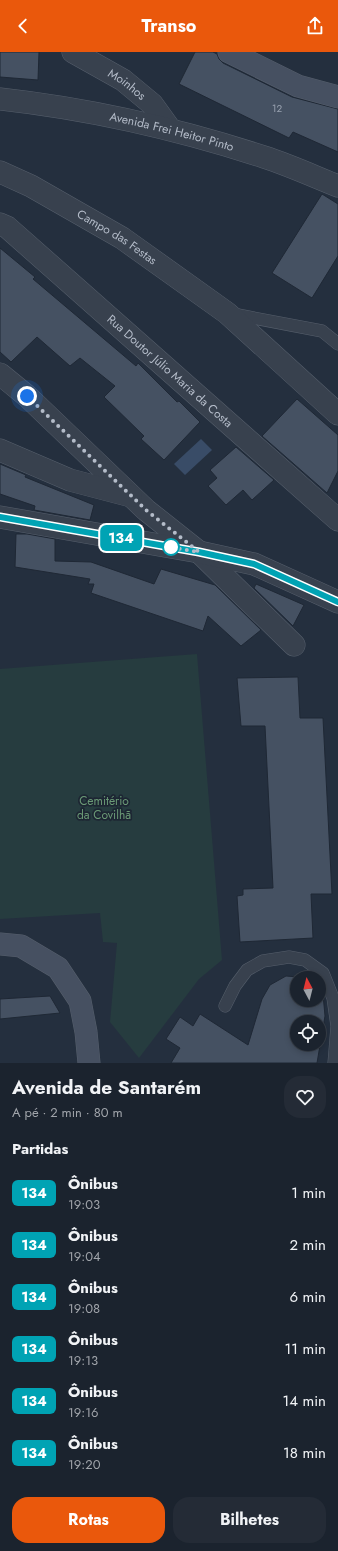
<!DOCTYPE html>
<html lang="pt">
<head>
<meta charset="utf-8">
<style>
	:root { --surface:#1b232e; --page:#242b36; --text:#f1f3f6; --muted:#a0a4aa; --line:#39404a; --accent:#ea580c }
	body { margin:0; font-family:Jost,sans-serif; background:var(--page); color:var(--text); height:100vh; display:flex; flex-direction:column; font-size:15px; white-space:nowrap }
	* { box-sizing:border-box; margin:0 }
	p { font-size:13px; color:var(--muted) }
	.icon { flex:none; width:22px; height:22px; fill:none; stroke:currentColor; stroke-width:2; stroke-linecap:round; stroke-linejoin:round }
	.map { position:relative; height:1011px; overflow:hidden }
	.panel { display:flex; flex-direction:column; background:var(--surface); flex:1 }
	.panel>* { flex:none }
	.badge { padding:0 8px; border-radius:6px; font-size:14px; line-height:26px }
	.needle { width:26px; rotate:353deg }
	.buttons { position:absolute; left:290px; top:919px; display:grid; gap:8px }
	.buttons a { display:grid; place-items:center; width:36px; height:36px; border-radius:50%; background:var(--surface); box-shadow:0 2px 6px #0003,0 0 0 1px var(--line); font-size:20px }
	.you { position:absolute; width:20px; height:20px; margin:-10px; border:3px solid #fff; border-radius:50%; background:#1a73e8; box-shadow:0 0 0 6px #1a73e833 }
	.map>.badge { position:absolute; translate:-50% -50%; box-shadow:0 0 0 2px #fff }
	h2 { padding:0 12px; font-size:15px; line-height:36px }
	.round { display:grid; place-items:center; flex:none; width:42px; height:42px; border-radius:16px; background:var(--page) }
	.headline { display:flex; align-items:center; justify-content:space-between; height:68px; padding:0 12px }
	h1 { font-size:19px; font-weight:700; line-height:30px }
	.cta { display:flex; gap:8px; margin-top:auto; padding:8px 12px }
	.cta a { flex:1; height:46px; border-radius:16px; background:var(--accent); color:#fff; font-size:16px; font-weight:700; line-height:46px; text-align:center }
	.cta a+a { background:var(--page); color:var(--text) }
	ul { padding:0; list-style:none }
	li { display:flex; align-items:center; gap:12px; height:52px; padding:0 12px }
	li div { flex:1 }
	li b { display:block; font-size:15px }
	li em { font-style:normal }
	li .badge { min-width:44px; font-weight:700; text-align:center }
	header { display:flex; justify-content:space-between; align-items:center; height:52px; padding:0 12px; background:var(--accent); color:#fff; font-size:18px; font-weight:700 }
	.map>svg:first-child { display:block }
	.green { fill:#263c3f }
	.water { fill:#394c67 }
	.building { fill:#455162; stroke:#1f2835; fill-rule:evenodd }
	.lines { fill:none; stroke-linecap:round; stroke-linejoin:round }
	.lane-casing { stroke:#565f6c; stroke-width:13 }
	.street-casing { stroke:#565f6c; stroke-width:23 }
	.secondary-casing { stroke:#565f6c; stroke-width:23 }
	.lane { stroke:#38414e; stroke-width:12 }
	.street { stroke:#38414e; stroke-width:22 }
	.secondary { stroke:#465061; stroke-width:22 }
	.line-casing { stroke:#fff; stroke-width:9 }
	.line { stroke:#00a3b4; stroke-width:6 }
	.walk { stroke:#b4bcc9; stroke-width:4; stroke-dasharray:0 7.2 }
	.stop-dot { fill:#fff; stroke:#00a3b4; stroke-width:2 }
	.labels { text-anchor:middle; stroke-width:3.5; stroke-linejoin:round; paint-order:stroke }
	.number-label { font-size:10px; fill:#98a1af }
	.street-label { font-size:12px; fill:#b4bcc9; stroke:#1d2633 }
	.park-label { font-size:12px; fill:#6b9a76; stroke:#1d2633 }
</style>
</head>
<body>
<header><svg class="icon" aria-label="back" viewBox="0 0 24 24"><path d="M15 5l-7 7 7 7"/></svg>Transo<svg class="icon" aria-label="share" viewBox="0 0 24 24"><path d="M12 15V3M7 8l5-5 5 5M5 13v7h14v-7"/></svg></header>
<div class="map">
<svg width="338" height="1011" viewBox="0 0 338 1011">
	<rect width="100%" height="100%" fill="#242f3e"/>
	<path class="green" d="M197,602L222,908L199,927L139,1006L110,970L117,891L103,890L100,861L0,867V617Z"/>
	<path class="water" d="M201,387L212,398L185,423L174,412Z"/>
	<g class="building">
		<path d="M0,0H39L38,28L0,25Z"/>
		<path d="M195,0H213L217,2L219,7L223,11L292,45L338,57V100L293,80L289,86L179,32Z"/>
		<path d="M322,142L338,152V204L312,246L272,221Z"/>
		<path d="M0,196L35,225L33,227L136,314L138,311L177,350L179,349L200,370L164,408L141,387L144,384L104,345L115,334L80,306L70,314L37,285L11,310L0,300Z"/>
		<path d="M297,347L338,383V419L327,441L262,384Z"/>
		<path d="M236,395L274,428L252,448L243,438L226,453L208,434L217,426L210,418Z"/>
		<path d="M0,412L26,423L25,425L94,453L90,468L34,458L35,454L0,442Z"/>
		<path d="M16,482H27L55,487V509L91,510L154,532L161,517L215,533L261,578L241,594L208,564L203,579L91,541L94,532H88L90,527L15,515Z"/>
		<path d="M256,532L304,553L293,574L254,536Z"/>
		<path d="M298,625L300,666H323L332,842H311L313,886L240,890L237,844L243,843V837L273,836L265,674H241L237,626Z"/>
		<path d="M286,924L310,926H297V948H319V933L323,942L325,964L317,1011H171L180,996L166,987L180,965L193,974L200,962L248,993L262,947L270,933ZM297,970H319V992H297Z"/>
		<path d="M50,944L60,961L0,967V947Z"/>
	</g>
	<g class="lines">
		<g class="lane-casing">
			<g id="lane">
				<path d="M233,262L322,279L338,292"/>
				<path d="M225,954L235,934L247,918L263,909L289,905L305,908L323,921L333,946L337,974L334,1011"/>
			</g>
		</g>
		<g class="street-casing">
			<g id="street">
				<path id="s1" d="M73,0L123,28L152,52L170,77"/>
				<path id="s2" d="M0,47C90,57 178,77 264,105C289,113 313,124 338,134"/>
				<path id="s3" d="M0,120L31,134L122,186L227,261L338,362"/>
				<path id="s4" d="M0,172L7,175L338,468"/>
				<path d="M0,322L27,344L146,458L199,500L294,593"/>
				<path d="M0,398L70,428L131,444"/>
				<path d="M0,465L199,500L254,512L338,550"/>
			</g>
		</g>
		<g class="secondary-casing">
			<g id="secondary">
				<path d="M229,0L298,34L338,45"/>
				<path d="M0,892L21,894L58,916L80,949L86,980L89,1011"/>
			</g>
		</g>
		<use href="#lane" class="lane"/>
		<use href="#street" class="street"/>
		<use href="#secondary" class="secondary"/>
	</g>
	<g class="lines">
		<g class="line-casing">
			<path id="line" d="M0,465L199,500L254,512L338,550"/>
		</g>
		<use href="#line" class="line"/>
		<path class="walk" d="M27,344L146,458L199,500L169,495H171"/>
	</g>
	<circle class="stop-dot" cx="171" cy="495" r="8"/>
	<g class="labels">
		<g class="number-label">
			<text x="277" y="60">12</text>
		</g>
		<g class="street-label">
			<text dy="4" stroke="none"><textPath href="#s1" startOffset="63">Moinhos</textPath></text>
			<text dy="4" stroke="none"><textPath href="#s2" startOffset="175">Avenida Frei Heitor Pinto</textPath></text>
			<text dy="4" stroke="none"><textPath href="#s3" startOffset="134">Campo das Festas</textPath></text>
			<text dy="4" stroke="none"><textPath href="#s4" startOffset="225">Rua Doutor Júlio Maria da Costa</textPath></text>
		</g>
		<g class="park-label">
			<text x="104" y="753">Cemitério<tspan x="104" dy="14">da Covilhã</tspan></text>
		</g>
	</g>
</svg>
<div class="buttons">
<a><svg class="needle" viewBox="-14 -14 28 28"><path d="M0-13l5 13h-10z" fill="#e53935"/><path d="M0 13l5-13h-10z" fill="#a0a4aa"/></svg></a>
<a><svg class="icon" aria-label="locate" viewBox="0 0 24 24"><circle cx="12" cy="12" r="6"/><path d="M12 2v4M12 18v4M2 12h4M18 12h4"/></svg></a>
</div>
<div class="you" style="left:27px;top:344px"></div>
<b class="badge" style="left:121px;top:486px;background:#00a3b4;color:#fff">134</b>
</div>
<section class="panel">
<div class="headline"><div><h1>Avenida de Santarém</h1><p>A pé · 2 min · 80 m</p></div><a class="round"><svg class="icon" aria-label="heart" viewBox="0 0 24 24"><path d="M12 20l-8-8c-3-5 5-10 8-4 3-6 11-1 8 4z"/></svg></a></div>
<h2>Partidas</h2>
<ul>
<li><span class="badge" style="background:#00a3b4;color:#fff">134</span><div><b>Ônibus</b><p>19:03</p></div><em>1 min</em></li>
<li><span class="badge" style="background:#00a3b4;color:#fff">134</span><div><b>Ônibus</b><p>19:04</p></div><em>2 min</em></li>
<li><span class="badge" style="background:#00a3b4;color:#fff">134</span><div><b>Ônibus</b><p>19:08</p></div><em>6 min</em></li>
<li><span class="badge" style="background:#00a3b4;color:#fff">134</span><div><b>Ônibus</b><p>19:13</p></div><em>11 min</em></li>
<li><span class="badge" style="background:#00a3b4;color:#fff">134</span><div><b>Ônibus</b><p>19:16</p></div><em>14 min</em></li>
<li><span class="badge" style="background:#00a3b4;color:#fff">134</span><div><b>Ônibus</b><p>19:20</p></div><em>18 min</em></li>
</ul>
<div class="cta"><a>Rotas</a><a>Bilhetes</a></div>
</section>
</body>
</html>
